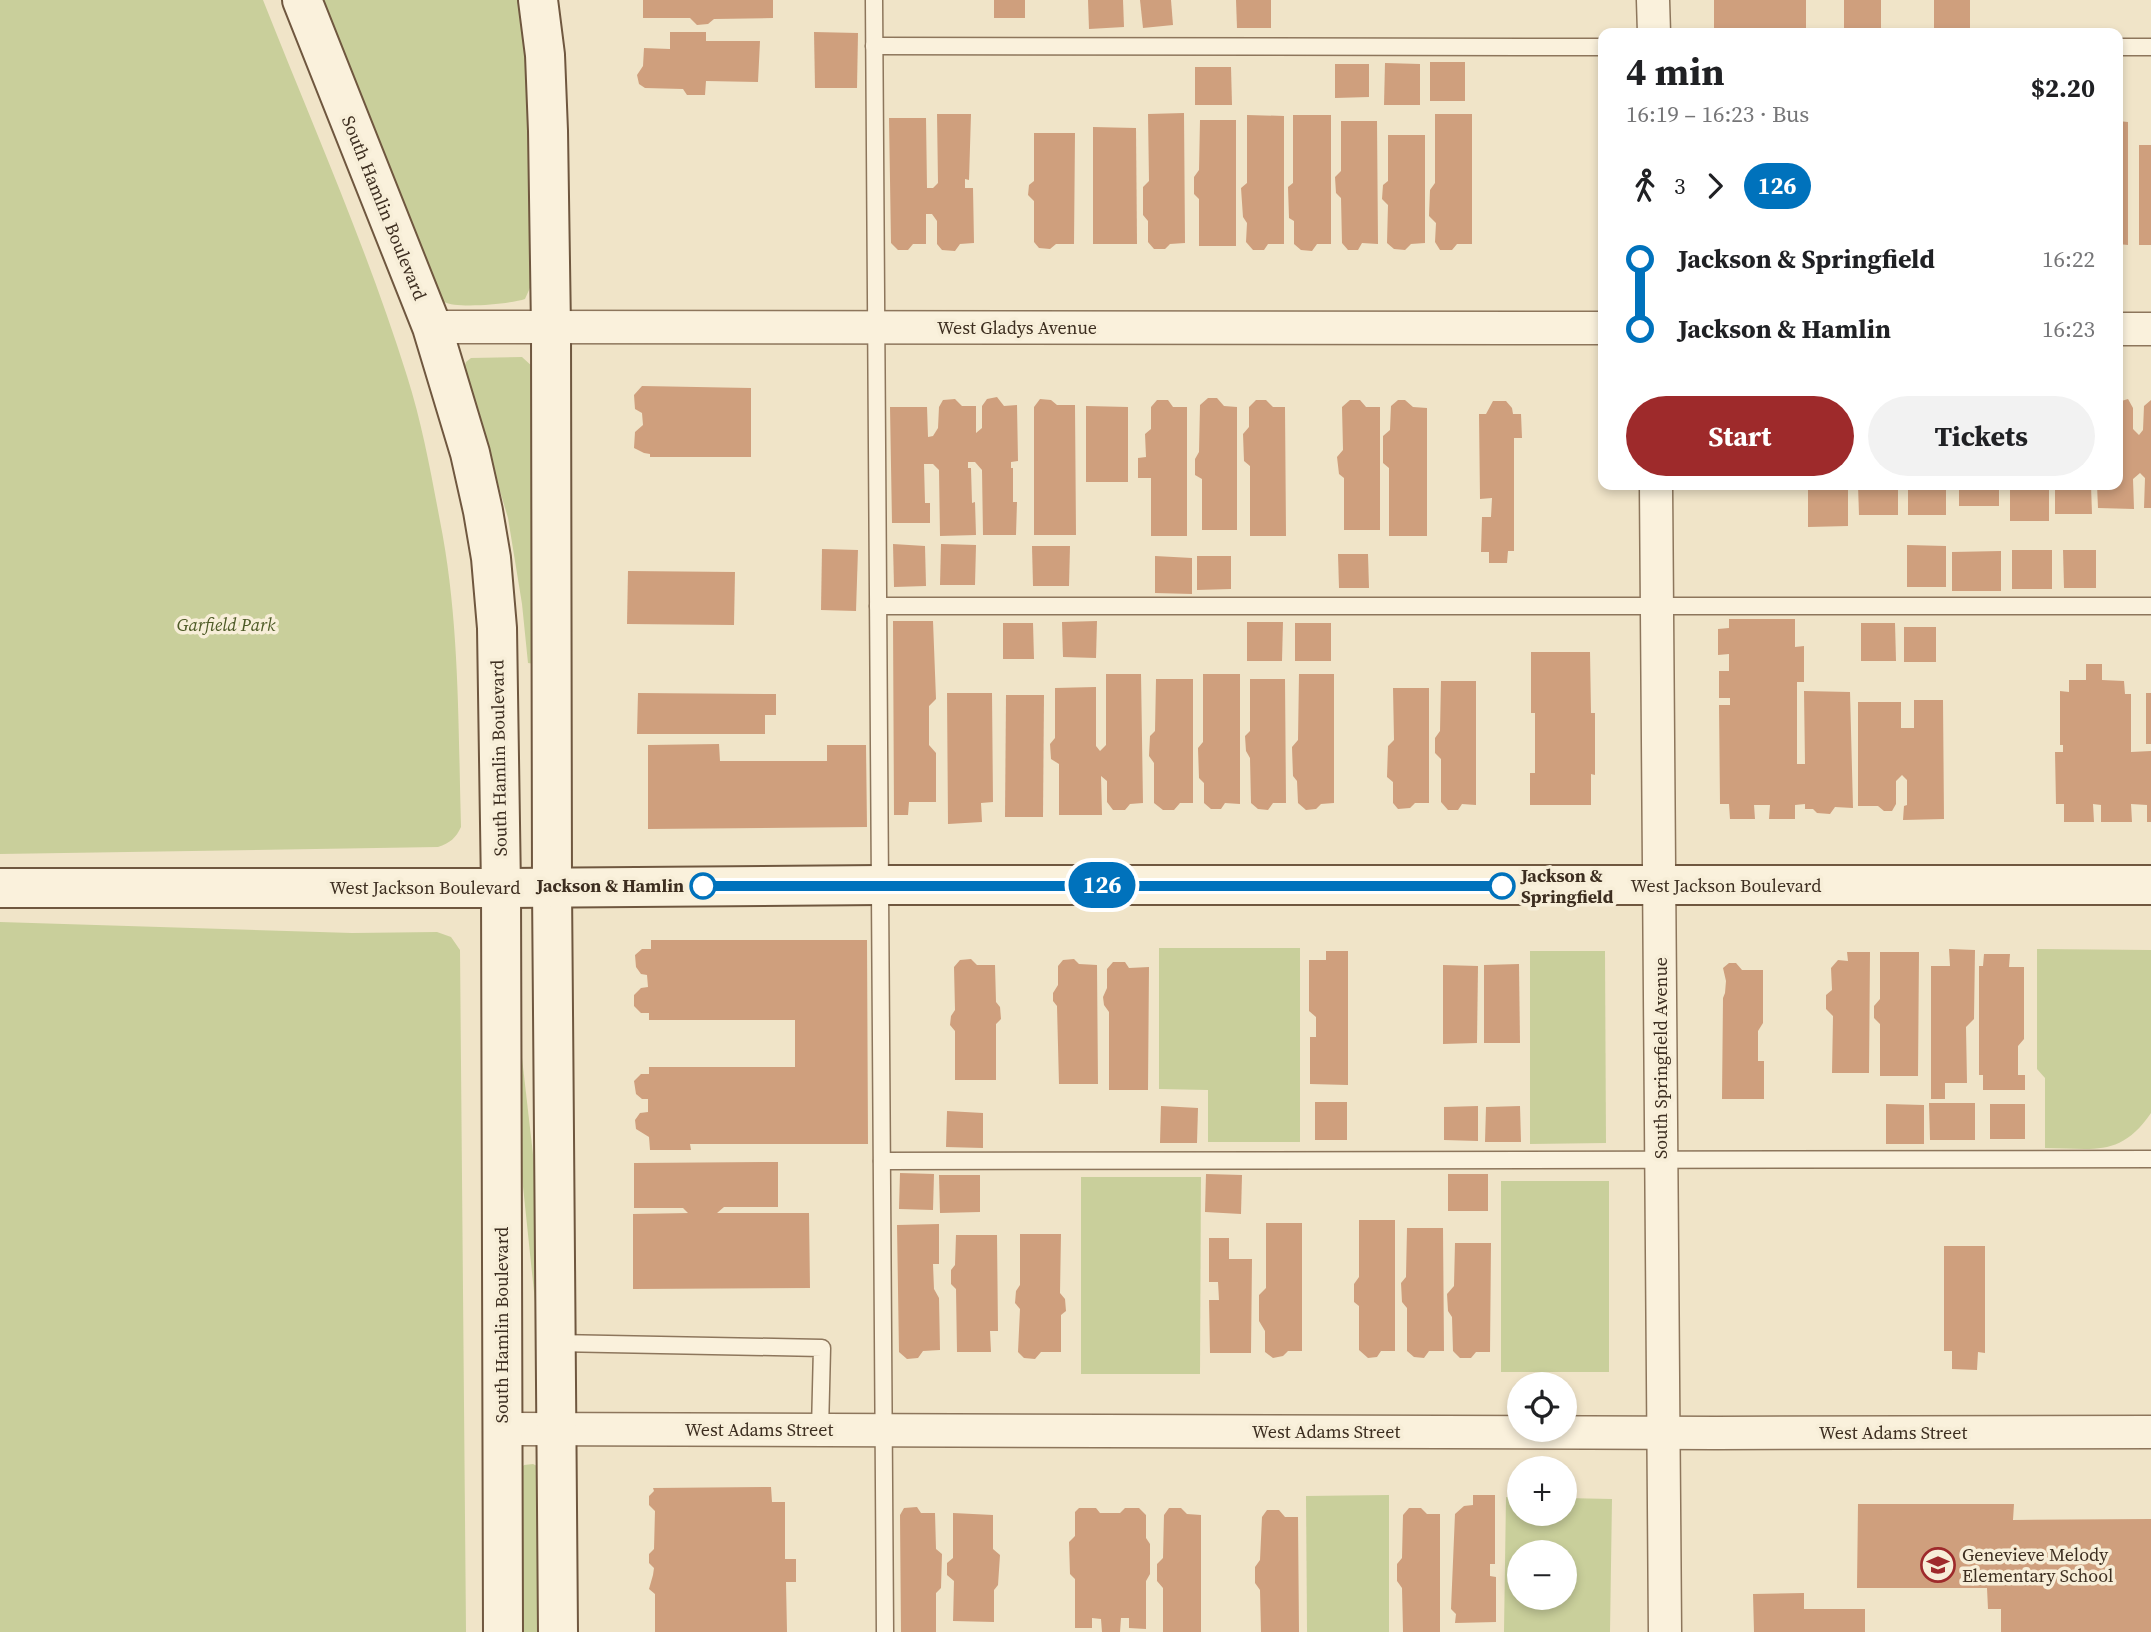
<!DOCTYPE html>
<html lang="en">
<head>
<meta charset="utf-8">
<style>
	:root { --surface:#fff; --page:#f2f2f2; --text:#202124; --muted:#757577; --accent:#9e2a2b }
	body { margin:0; font-family:"Source Serif 4",serif; background:var(--page); color:var(--text); height:100vh; display:flex; flex-direction:column; font-size:26px; white-space:nowrap }
	* { box-sizing:border-box; margin:0 }
	p { font-size:23px; color:var(--muted) }
	.icon { flex:none; width:38px; height:38px; fill:none; stroke:currentColor; stroke-width:2; stroke-linecap:round; stroke-linejoin:round }
	.map { position:relative; flex:1; overflow:hidden }
	.details { position:absolute; left:1598px; top:28px; width:525px; height:462px; display:flex; flex-direction:column; background:var(--surface); border-radius:14px; box-shadow:0 4px 10px #0003 }
	.details>* { flex:none }
	.badge { padding:0 14px; border-radius:23px; font-size:24px; line-height:46px }
	.fabs { position:absolute; left:1507px; top:1372px; display:grid; gap:14px }
	.fabs a { display:grid; place-items:center; width:70px; height:70px; border-radius:50%; background:var(--surface); box-shadow:0 4px 10px #0003; font-size:35px }
	.map>.badge { position:absolute; translate:-50% -50%; box-shadow:0 0 0 4px #fff }
	.legs { display:flex; align-items:center; gap:10px; height:77px; padding:0 28px; font-size:23px }
	.legs p { margin-inline-start:auto }
	.summary { display:flex; align-items:center; justify-content:space-between; height:119px; padding:0 28px }
	h1 { font-size:38px; font-weight:700; line-height:52px }
	.button { display:flex; gap:14px; margin-top:auto; padding:14px 28px }
	.button a { flex:1; height:80px; border-radius:42px; background:var(--accent); color:#fff; font-size:28px; font-weight:700; line-height:80px; text-align:center }
	.button a+a { background:var(--page); color:var(--text) }
	ul { padding:0 28px; list-style:none }
	li { display:flex; align-items:center; gap:24px; height:70px; font-size:26px }
	li i { display:grid; place-items:center; width:10px; height:100%; margin:0 9px; background:currentColor }
	li i::after { content:''; width:18px; height:18px; margin:-9px; border:5px solid; border-radius:50%; background:var(--surface) }
	li p { margin-inline-start:auto }
	li:first-child i { background:linear-gradient(#0000 50%,currentColor 0) }
	li:last-child i { background:linear-gradient(currentColor 50%,#0000 0) }
	.map>svg:first-child { display:block }
	.green { fill:#c9cf9b; fill-rule:evenodd }
	.building { fill:#cf9f7d }
	.lines { fill:none; stroke-linecap:round; stroke-linejoin:round }
	.lane-casing { stroke:#8d765c; stroke-width:19 }
	.street-casing { stroke:#8d765c; stroke-width:35 }
	.secondary-casing { stroke:#6f573f; stroke-width:42 }
	.lane { stroke:#faf1dc; stroke-width:16 }
	.street { stroke:#faf1dc; stroke-width:32 }
	.secondary { stroke:#faf1dc; stroke-width:38 }
	.line-1-casing { stroke:#fff; stroke-width:16 }
	.line-1 { stroke:#0072bc; stroke-width:10 }
	.stop-1-dot { fill:#fff; stroke:#0072bc; stroke-width:3.5 }
	.labels { text-anchor:middle; stroke-width:7; stroke-linejoin:round; paint-order:stroke }
	.street-label { font-size:18px; fill:#3d2e20; stroke:#f7eed8 }
	.park-label { font-size:18px; font-style:italic; fill:#4d5a26; stroke:#f7eed8 }
	.stop-label { font-size:18px; font-weight:bold; fill:#3d2e20; stroke:#f7eed8; text-anchor:start }
	.poi-label { font-size:18px; fill:#3d2e20; stroke:#f7eed8; text-anchor:start }
</style>
</head>
<body>
<div class="map">
<svg width="2151" height="1632" viewBox="0 0 2151 1632">
	<rect width="100%" height="100%" fill="#f0e4c8"/>
	<g class="green">
		<path d="M0,0H263C312,124 367,248 407,376C422,423 431,473 440,521C460,621 458,725 461,827C456,838 450,843 438,847L0,854Z"/>
		<path d="M320,0H521L530,77L533,281L525,299C511,304 457,309 444,302C442,301 438,296 436,294Z"/>
		<path d="M522,357L534,368L535,664L528,663L522,604L508,518L464,369L466,362L471,358Z"/>
		<path d="M0,922L352,933L437,932L451,937L460,950L466,1632H0Z"/>
		<path d="M1159,948H1300V1142H1208V1090L1159,1089Z"/>
		<path d="M2037,949L2151,950V1113C2120,1158 2094,1148 2045,1148V1078L2037,1069Z"/>
		<path d="M1530,951H1605L1606,1143L1530,1144Z"/>
		<path d="M516,1058H522L543,1242L542,1311H536L517,1129Z"/>
		<path d="M1081,1177H1201L1200,1374H1081Z"/>
		<rect x="1501" y="1181" width="108" height="191"/>
		<path d="M533,1464L539,1467L543,1632H520L519,1471L524,1465Z"/>
		<path d="M1389,1495V1632H1307L1306,1496Z"/>
		<path d="M1506,1497H1519V1514H1564L1565,1498L1612,1499L1610,1632H1504ZM1519,1552H1564V1598H1519Z"/>
	</g>
	<g class="building">
		<path d="M643,0H773V18L714,19L708,24L697,25L690,18H643Z"/>
		<rect x="994" y="0" width="31" height="18"/>
		<path d="M1088,0H1123L1124,27L1089,29Z"/>
		<path d="M1140,0H1171L1173,25L1143,28Z"/>
		<path d="M1236,0H1271V28H1237Z"/>
		<path d="M1714,0H1806V31L1714,32Z"/>
		<rect x="1844" y="0" width="37" height="33"/>
		<rect x="1934" y="0" width="36" height="30"/>
		<path d="M670,32H706V41H760L758,82L706,81L705,95H687L683,89L645,88L639,84L637,75L643,66L644,48L670,49Z"/>
		<path d="M814,32L858,33L857,88H815Z"/>
		<rect x="1430" y="62" width="35" height="39"/>
		<path d="M1385,63L1420,64V105H1384Z"/>
		<path d="M1335,64H1369V97L1335,98Z"/>
		<path d="M1195,67H1231L1232,105H1195Z"/>
		<path d="M1184,113L1185,243L1170,244L1165,249H1154L1148,242V221L1143,215V187L1149,181L1148,114Z"/>
		<path d="M937,114H971L969,180L965,179V188H973L974,243L960,244L955,251L942,250L937,244V221L932,214H926V244H913L908,250H898L891,243L889,118H926L927,188H933L938,183Z"/>
		<path d="M1435,114H1472V244H1457L1452,250H1440L1435,242L1436,223L1429,216L1430,190L1435,183Z"/>
		<path d="M1247,115L1284,116V244H1268L1264,250H1253L1246,242L1247,223L1243,217L1241,188L1247,183Z"/>
		<path d="M1293,115H1331V244H1317L1312,251L1301,250L1294,244V221L1289,218L1288,187L1293,183Z"/>
		<path d="M1200,120H1236V246H1199V199L1194,194V177L1199,170Z"/>
		<path d="M1341,121H1377L1378,244L1362,243L1358,250H1348L1342,243L1341,198L1336,193L1335,177L1341,171Z"/>
		<path d="M2118,121L2128,122V245L2118,244Z"/>
		<path d="M1093,127L1136,128L1137,244H1093Z"/>
		<path d="M1034,133H1075L1074,244H1056L1050,249L1039,248L1034,242V201L1028,195L1029,185L1034,181Z"/>
		<path d="M1388,135H1425V243L1411,244L1405,250L1394,249L1387,243L1388,205L1382,199L1383,185L1388,181Z"/>
		<rect x="2139" y="145" width="12" height="100"/>
		<path d="M642,386L751,388V457H650V454L644,453L634,448L635,432L643,425L642,413L635,409L634,395Z"/>
		<path d="M997,397L1004,406L1017,405L1018,461L1011,462V468H1013V502H1017L1016,535H983L982,470L975,462H968V468H971L972,503L975,502L976,535L940,536L939,470L933,464H924L925,503H930V523H892L890,407H927L928,437L933,436L938,428L939,407L943,400L955,399L962,406H976V433L982,428V406L987,399Z"/>
		<path d="M1208,398H1217L1224,406L1237,407V530H1202V479L1195,475V459L1199,452L1200,405Z"/>
		<path d="M1040,399L1051,400L1057,405H1075L1076,535H1034V407Z"/>
		<path d="M2128,399L2133,408V429L2139,435L2143,430L2144,406L2151,400V508H2144L2145,478L2140,473L2133,479L2134,509L2098,508L2097,485H2118V402Z"/>
		<path d="M1157,400H1168L1173,407H1187V536H1151V478H1138V458L1146,457L1145,434L1151,429V407Z"/>
		<path d="M1256,400H1266L1273,407H1285L1286,536H1250V466L1244,461L1243,434L1249,427V407Z"/>
		<path d="M1350,400H1360L1366,407H1380V530H1344V478L1339,474L1337,457L1343,450L1342,407Z"/>
		<path d="M1398,400H1405L1413,407L1427,408V536H1389V468L1383,463V436L1390,430L1391,406Z"/>
		<path d="M1493,401H1506L1512,408L1513,414H1521L1522,438H1514V551H1508L1507,563H1489V552H1481L1482,517H1491L1492,498L1480,499L1479,414H1486Z"/>
		<path d="M1086,406L1128,407V482H1086Z"/>
		<path d="M1808,485H1848V526L1808,527Z"/>
		<path d="M1858,485H1898V515H1859Z"/>
		<rect x="1908" y="485" width="38" height="30"/>
		<rect x="1959" y="485" width="40" height="21"/>
		<rect x="2010" y="485" width="39" height="36"/>
		<path d="M2055,485H2091L2092,514H2055Z"/>
		<path d="M893,544L925,546L926,586L894,587Z"/>
		<path d="M941,544L976,545L975,585H940Z"/>
		<path d="M1907,545L1946,546V587H1907Z"/>
		<path d="M1032,546H1070L1069,586H1033Z"/>
		<path d="M822,549L858,550L856,611L821,610Z"/>
		<rect x="2012" y="550" width="40" height="39"/>
		<path d="M2063,550H2096V588H2064Z"/>
		<path d="M2001,551V591H1952V552Z"/>
		<path d="M1338,554H1368L1369,588H1339Z"/>
		<path d="M1155,556L1192,558V594L1155,593Z"/>
		<path d="M1197,556H1231V589L1197,590Z"/>
		<path d="M628,571L735,572L734,625L627,624Z"/>
		<path d="M1729,619H1795V647L1804,646V682H1797V764H1805L1804,691L1850,692L1853,808L1835,807L1830,814L1817,813L1813,809H1805V804L1795,805V819H1769L1770,805H1754L1755,819H1730L1729,804H1720L1719,705H1730V698H1719V671H1729V654L1718,655V629L1729,628Z"/>
		<path d="M893,621H933L936,699L929,706V745L936,753V802H909L908,815H894Z"/>
		<path d="M1097,621L1096,658L1063,657L1062,622Z"/>
		<path d="M1247,622H1283L1282,661H1247Z"/>
		<path d="M1003,623H1033L1034,659H1003Z"/>
		<rect x="1295" y="623" width="36" height="38"/>
		<path d="M1861,623H1895L1896,661H1861Z"/>
		<rect x="1904" y="627" width="32" height="35"/>
		<path d="M1531,652H1590L1591,713H1595V775L1591,774V805H1530V773H1535V713H1531Z"/>
		<path d="M2086,664H2102V680L2124,681L2125,694H2131V752L2151,751V822H2147V805L2131,804L2132,822H2101V805L2093,804L2094,822H2064V804H2056L2055,752H2063V745H2060V691L2069,692V680H2086Z"/>
		<path d="M1106,674H1141L1143,803L1130,804L1125,810H1113L1107,802V781L1101,776L1102,815H1059V764L1051,759L1050,744L1055,738V688L1096,687V746L1100,751L1106,745Z"/>
		<path d="M1203,674H1240V804L1225,803L1221,809H1211L1204,803V783L1199,778L1198,748L1203,742Z"/>
		<path d="M1299,674H1334V803L1321,804L1316,809L1306,810L1298,803L1297,781L1293,776L1292,747L1298,740Z"/>
		<path d="M1156,679H1193V803H1180L1174,810H1163L1154,803V763L1149,756L1150,736L1155,731Z"/>
		<path d="M1250,679H1285L1286,803H1273L1268,810L1258,809L1251,803L1250,758L1246,751L1245,736L1250,731Z"/>
		<path d="M1441,681H1476V805L1462,804L1458,810H1448L1441,802V759L1435,753V738L1440,731Z"/>
		<path d="M1393,688H1429V803H1415L1410,808L1398,809L1393,803V782L1387,777L1388,746L1394,740Z"/>
		<path d="M638,693L776,694V715H765V734H637Z"/>
		<path d="M947,693H992L993,802L981,803L982,822L948,824Z"/>
		<rect x="2146" y="693" width="5" height="51"/>
		<path d="M1006,695H1044L1043,817H1005Z"/>
		<path d="M1914,700H1943L1944,819L1903,820L1904,806L1907,805V780L1902,775L1896,781V804L1892,811H1884L1878,806H1858V702H1901V728H1914Z"/>
		<path d="M719,744L720,761H827V745H866L867,827L648,829V745Z"/>
		<path d="M651,940H867L868,1144H690L691,1150H650L649,1137L636,1129L635,1120L640,1113L648,1112V1099H642L636,1094L634,1081L641,1074H649V1067H795V1020H649V1013H641L634,1006V995L641,988L648,987L647,975L641,974L636,967L635,955L642,949H651Z"/>
		<path d="M1949,949L1975,950L1974,1019L1966,1027L1967,1083H1945V1099H1931V966H1950Z"/>
		<path d="M1326,951H1348V1085L1310,1084V1037H1316V1017L1309,1011V960H1326Z"/>
		<path d="M1847,952H1870L1869,1073H1832L1833,1016L1826,1009V995L1832,990L1831,968L1838,960L1848,961Z"/>
		<path d="M1880,952H1919L1918,1076H1880V1024L1874,1018V1006L1880,999Z"/>
		<path d="M1984,954H2010L2009,967H2024V1039L2018,1046V1075H2025V1090H1983V1075H1979V966H1983Z"/>
		<path d="M971,959L977,965H995L996,1002L1000,1007L1001,1019L996,1024V1080H955V1031L950,1025L951,1016L955,1010L954,967L960,960Z"/>
		<path d="M1074,959L1079,964L1097,965L1098,1084H1059L1057,1006L1053,1001V993L1058,985V966L1063,960Z"/>
		<path d="M1113,962H1125L1129,968L1149,967L1148,1090H1109V1012L1104,1005L1103,997L1107,988V969Z"/>
		<path d="M1729,963H1736L1742,970H1763V1023L1758,1031V1061H1764V1099H1722L1723,998L1725,993L1726,981L1723,968Z"/>
		<path d="M1519,964L1520,1043H1484V965Z"/>
		<path d="M1443,965L1478,966L1477,1043L1443,1044Z"/>
		<rect x="1315" y="1102" width="32" height="38"/>
		<path d="M1929,1103H1975V1140H1930Z"/>
		<path d="M1886,1104L1924,1105V1144H1886Z"/>
		<rect x="1990" y="1104" width="35" height="35"/>
		<path d="M1161,1106L1198,1108L1197,1143H1160Z"/>
		<path d="M1478,1106V1141L1444,1140V1107Z"/>
		<path d="M1520,1106L1521,1142H1485L1486,1107Z"/>
		<path d="M947,1111L983,1113V1148L946,1147Z"/>
		<path d="M778,1162V1207H724L717,1213H809L810,1288L633,1289V1214L688,1213L683,1208H634V1163Z"/>
		<path d="M900,1173L934,1174L933,1210L899,1209Z"/>
		<path d="M1206,1174L1242,1175L1241,1214L1205,1212Z"/>
		<rect x="1448" y="1174" width="40" height="37"/>
		<path d="M939,1175H980V1212L940,1213Z"/>
		<path d="M1359,1220H1395V1351H1381L1377,1357L1368,1358L1359,1350V1306L1354,1302V1284L1359,1277Z"/>
		<path d="M1266,1223H1302V1351H1288L1283,1356L1273,1358L1265,1352V1331L1259,1321V1295L1266,1288Z"/>
		<path d="M939,1224V1264H933L934,1289L939,1298L940,1350L923,1351L918,1358L907,1359L899,1352L897,1225Z"/>
		<path d="M1407,1228H1443L1444,1351H1429L1424,1358L1414,1357L1407,1351V1308L1402,1302L1401,1283L1406,1277Z"/>
		<path d="M1020,1234H1061L1060,1293L1065,1299L1066,1311L1061,1315V1352H1041L1035,1359L1024,1358L1018,1352L1020,1309L1015,1303L1016,1291L1020,1285Z"/>
		<path d="M956,1235H997L998,1331H990L991,1352H957L956,1289L951,1284V1270L955,1265Z"/>
		<path d="M1209,1238H1229V1259H1252L1251,1353H1210L1209,1300H1219L1218,1282H1209Z"/>
		<path d="M1455,1243H1491L1490,1352H1476L1471,1358H1460L1453,1351L1452,1317L1448,1311L1447,1294L1454,1286Z"/>
		<path d="M1944,1246H1985V1353L1978,1352L1977,1370L1952,1369V1351H1944Z"/>
		<path d="M771,1487L772,1502H785V1559H796V1582H786L787,1632H655V1594L649,1589L653,1575L654,1568L649,1563V1554L654,1549L655,1511L649,1505V1496L654,1491L653,1488Z"/>
		<path d="M1473,1495H1495V1564H1490V1576L1496,1577V1622L1455,1623L1456,1614L1451,1609L1455,1514L1464,1506L1473,1505Z"/>
		<path d="M1858,1504H2014L2013,1520L2151,1519V1632H2001V1609H1988L1987,1588H1857Z"/>
		<path d="M917,1507L921,1513H935L936,1549L942,1554L941,1588L936,1593V1632H901L900,1515L904,1508Z"/>
		<path d="M1079,1508H1096L1100,1513H1120L1125,1508H1139L1146,1515V1538L1150,1544V1574L1146,1581V1629L1129,1628V1618H1121L1120,1632H1102L1101,1619L1092,1618V1628H1075V1579L1070,1574L1069,1542L1075,1536V1512Z"/>
		<path d="M1169,1508H1181L1187,1514L1201,1515V1632H1163V1588L1157,1581V1564L1163,1558L1164,1515Z"/>
		<path d="M1409,1508H1421L1427,1514H1440V1632H1403L1402,1588L1397,1581V1564L1402,1558L1403,1515Z"/>
		<path d="M1267,1510H1279L1285,1517H1298L1299,1632H1261L1260,1590L1255,1583V1567L1260,1560L1262,1517Z"/>
		<path d="M953,1513L993,1515V1549L1000,1555L998,1585L994,1590V1622L953,1621L954,1581L947,1575V1563L953,1558Z"/>
		<path d="M1804,1593V1609H1865V1632H1754L1753,1594Z"/>
	</g>
	<g class="lines">
		<g class="lane-casing">
			<g id="lane">
				<path d="M874,0L885,1632"/>
				<path d="M874,46L1603,47"/>
				<path d="M2118,47H2151"/>
				<path d="M878,606H2151"/>
				<path d="M882,1161L2151,1159"/>
				<path d="M556,1343L822,1348L820,1430"/>
			</g>
		</g>
		<g class="street-casing">
			<g id="street">
				<path d="M1653,0L1654,33"/>
				<path d="M432,327L1603,328"/>
				<path d="M2118,329H2151"/>
				<path d="M1656,485L1665,1632"/>
				<path d="M502,1429L1716,1433L2151,1432"/>
			</g>
		</g>
		<g class="secondary-casing">
			<g id="secondary">
				<path d="M302,0L432,327L470,453L483,511L491,558L497,628L501,888L503,1632"/>
				<path d="M538,0L545,55L548,131L551,328L552,887L558,1632"/>
				<path d="M0,888H501L879,885H2151"/>
			</g>
		</g>
		<use href="#lane" class="lane"/>
		<use href="#street" class="street"/>
		<use href="#secondary" class="secondary"/>
	</g>
	<g class="lines">
		<g class="line-1-casing">
			<path id="line-1" d="M703,886H1502"/>
		</g>
		<use href="#line-1" class="line-1"/>
	</g>
	<defs>
		<g id="school-ring" transform="scale(1.75)"><circle r="9.5" fill="#f7eed8" stroke="#9e2a2b" stroke-width="1.5"/><path d="M0-5L7-2L0 1L-7-2ZM-4 1L0 2.5L4 1V4Q0 6-4 4Z" fill="#9e2a2b"/></g>
	</defs>
	<g fill-rule="evenodd">
		<use href="#school-ring" x="1938" y="1565"/>
	</g>
	<g class="stop-1-dot">
		<circle cx="703" cy="886" r="12"/>
		<circle cx="1502" cy="886" r="12"/>
	</g>
	<g class="labels">
		<g class="street-label">
			<text transform="translate(384 208) rotate(68)" y="6">South Hamlin Boulevard</text>
			<text x="1017" y="334">West Gladys Avenue</text>
			<text transform="translate(499 758) rotate(-91)" y="6">South Hamlin Boulevard</text>
			<text x="1726" y="892">West Jackson Boulevard</text>
			<text x="425" y="894">West Jackson Boulevard</text>
			<text transform="translate(1661 1058) rotate(-90)" y="6">South Springfield Avenue</text>
			<text transform="translate(502 1325) rotate(-90)" y="6">South Hamlin Boulevard</text>
			<text x="759" y="1436">West Adams Street</text>
			<text x="1326" y="1438">West Adams Street</text>
			<text x="1893" y="1439">West Adams Street</text>
		</g>
		<g class="park-label">
			<text x="226" y="631">Garfield Park</text>
		</g>
		<g class="stop-label">
			<text x="1521" y="882">Jackson &amp;<tspan x="1521" dy="21">Springfield</tspan></text>
			<text x="684" y="892" text-anchor="end">Jackson &amp; Hamlin</text>
		</g>
		<g class="poi-label">
			<text x="1962" y="1561">Genevieve Melody<tspan x="1962" dy="21">Elementary School</tspan></text>
		</g>
	</g>
</svg>
<div class="fabs">
<a><svg class="icon" aria-label="locate" viewBox="0 0 24 24"><circle cx="12" cy="12" r="6"/><path d="M12 2v4M12 18v4M2 12h4M18 12h4"/></svg></a>
<a>+</a>
<a>−</a>
</div>
<b class="badge" style="left:1102px;top:885px;background:#0072bc;color:#fff">126</b>
<section class="details">
<div class="summary"><div><h1>4 min</h1><p>16:19 – 16:23 · Bus</p></div><b>$2.20</b></div>
<div class="legs"><svg class="icon" aria-label="walk" viewBox="0 0 24 24"><circle cx="13" cy="4" r="2"/><path d="M13 8l-2 6 4 7M11 14l-3 7M7 12l3-4h3l4 4"/></svg>3<svg class="icon" aria-label="forward" viewBox="0 0 24 24"><path d="M9 5l7 7-7 7"/></svg><b class="badge" style="background:#0072bc;color:#fff">126</b></div>
<ul>
<li><i style="color:#0072bc"></i><b>Jackson &amp; Springfield</b><p>16:22</p></li>
<li><i style="color:#0072bc"></i><b>Jackson &amp; Hamlin</b><p>16:23</p></li>
</ul>
<div class="button"><a>Start</a><a>Tickets</a></div>
</section>
</div>
</body>
</html>
